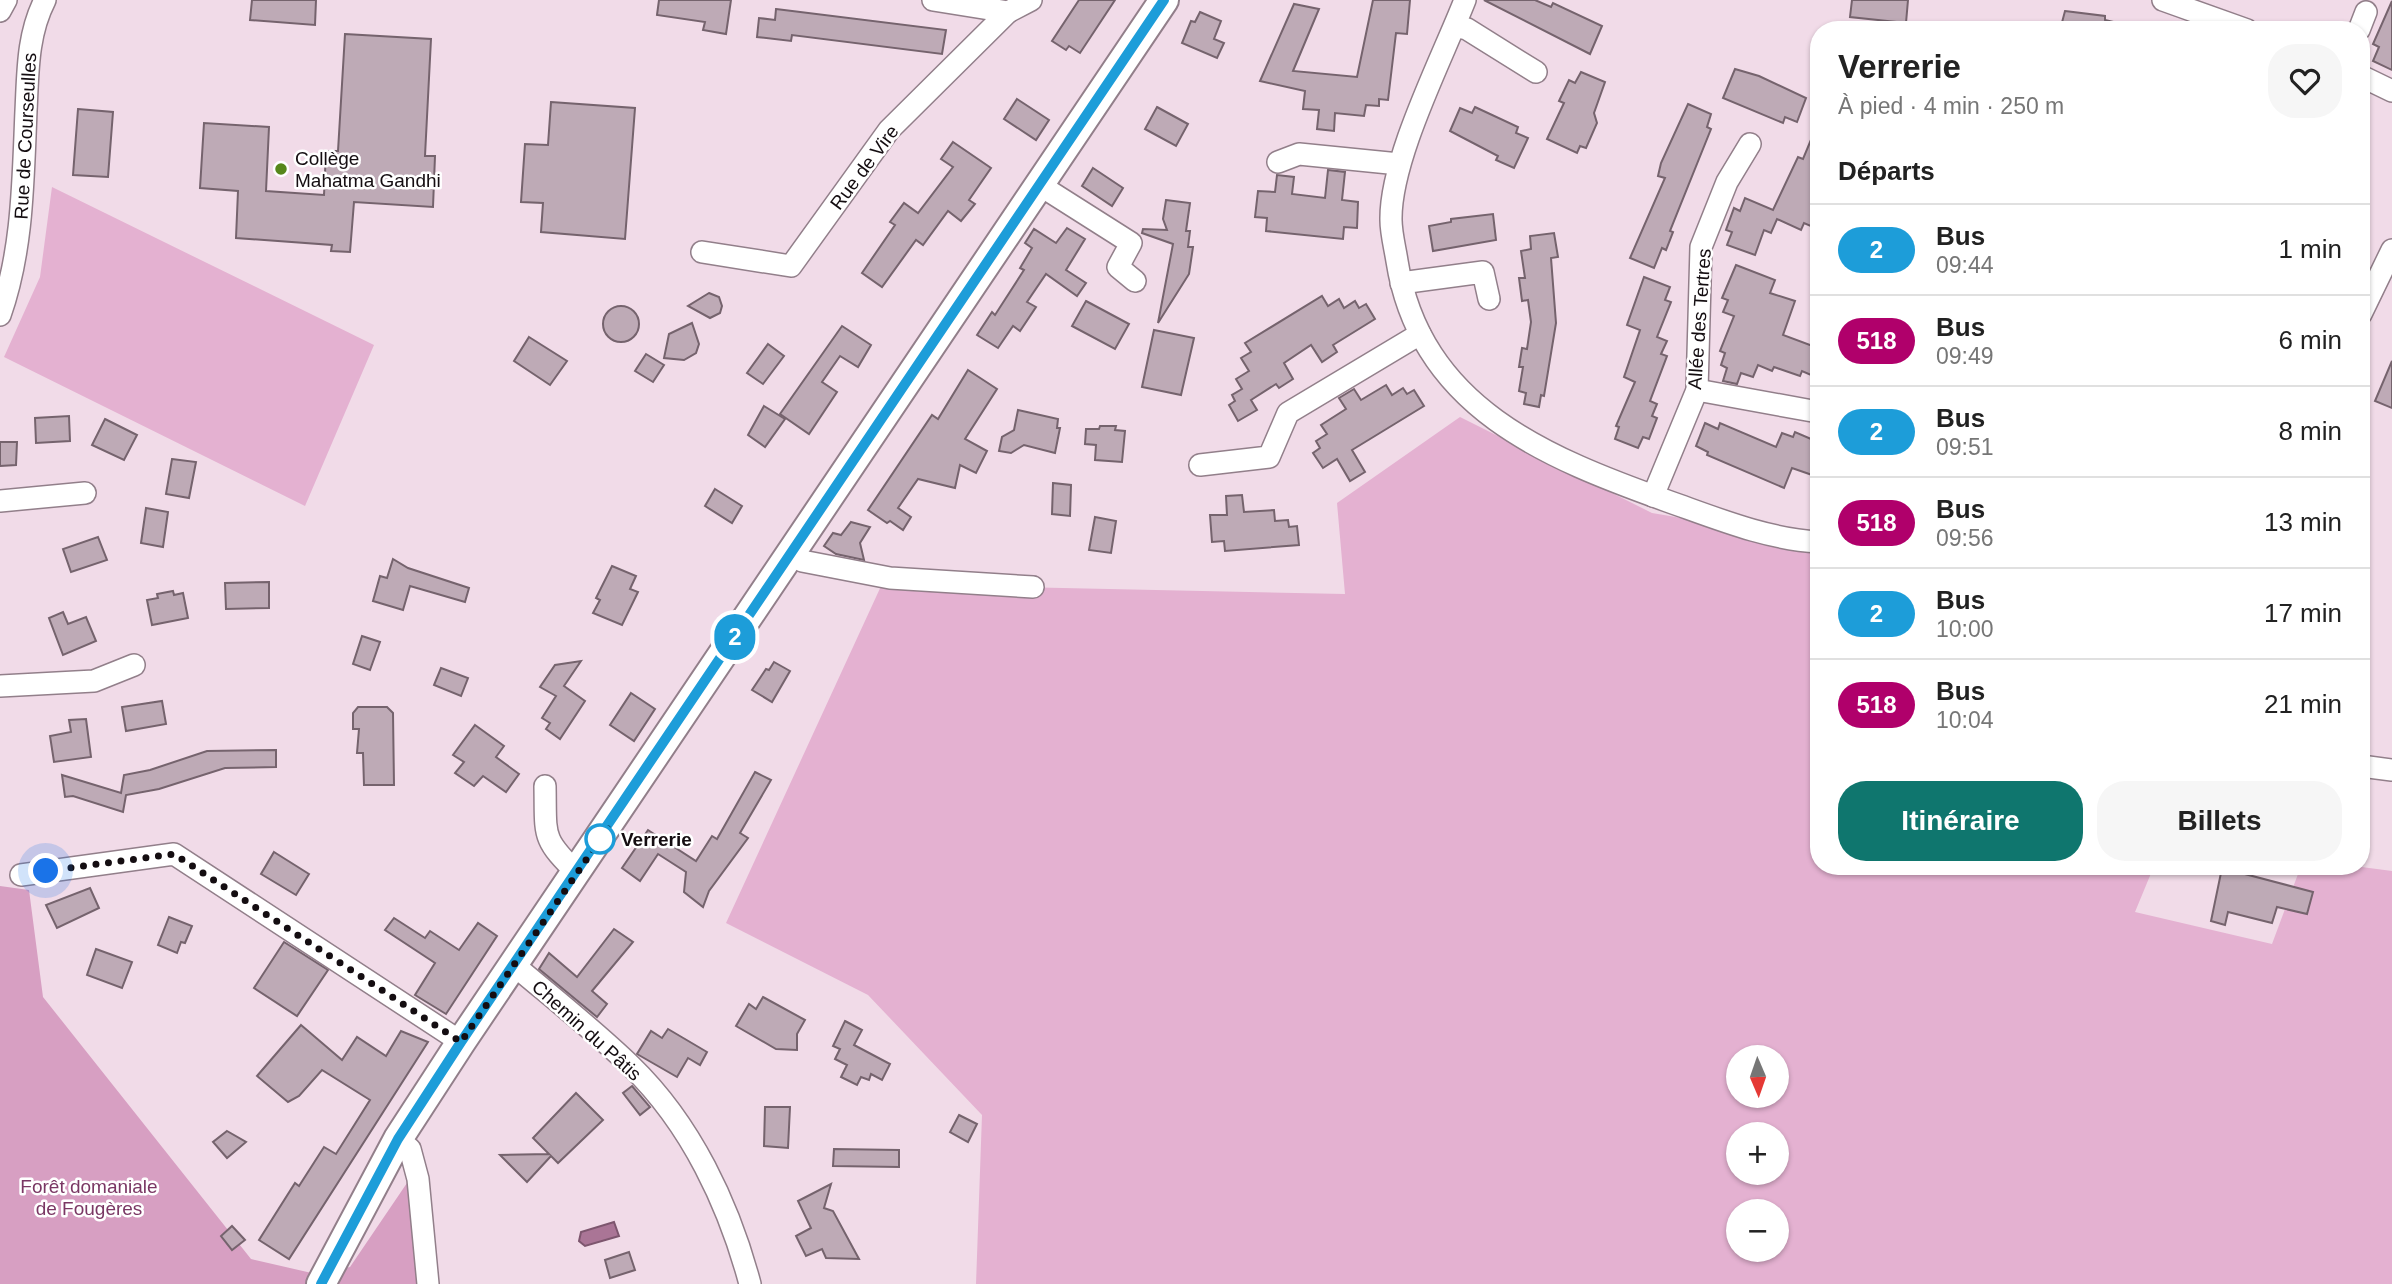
<!DOCTYPE html>
<html lang="fr">
<head>
<meta charset="utf-8">
<style>
	:root { --surface:#fff; --page:#f6f6f6; --text:#222; --muted:#767676; --line:#e0e0e0; --accent:#0f766e }
	body { margin:0; font-family:Arial,sans-serif; background:var(--page); color:var(--text); height:100vh; display:flex; flex-direction:column; font-size:26px; white-space:nowrap }
	* { box-sizing:border-box; margin:0 }
	p { font-size:23px; color:var(--muted) }
	.icon { flex:none; width:38px; height:38px; fill:none; stroke:currentColor; stroke-width:2; stroke-linecap:round; stroke-linejoin:round }
	.map { position:relative; flex:1; overflow:hidden }
	.drawer { position:absolute; left:1810px; top:21px; width:560px; height:854px; display:flex; flex-direction:column; background:var(--surface); border-radius:28px; box-shadow:0 2px 5px #0004 }
	.drawer>* { flex:none }
	.badge { padding:0 14px; border-radius:23px; font-size:24px; line-height:46px }
	.needle { width:46px; rotate:178deg }
	.controls { position:absolute; left:1726px; top:1045px; display:grid; gap:14px }
	.controls a { display:grid; place-items:center; width:63px; height:63px; border-radius:50%; background:var(--surface); box-shadow:0 2px 5px #0004; font-size:35px }
	.you { position:absolute; width:35px; height:35px; margin:-18px; border:5px solid #fff; border-radius:50%; background:#1a73e8; box-shadow:0 0 0 10px #1a73e833 }
	.map>.badge { position:absolute; translate:-50% -50%; box-shadow:0 0 0 4px #fff }
	h2 { padding:0 28px; font-size:26px; line-height:63px }
	.round { display:grid; place-items:center; flex:none; width:74px; height:74px; border-radius:28px; background:var(--page) }
	.summary { display:flex; align-items:center; justify-content:space-between; height:119px; padding:0 28px }
	h1 { font-size:33px; font-weight:700; line-height:52px }
	.primary-button { display:flex; gap:14px; margin-top:auto; padding:14px 28px }
	.primary-button a { flex:1; height:80px; border-radius:28px; background:var(--accent); color:#fff; font-size:28px; font-weight:700; line-height:80px; text-align:center }
	.primary-button a+a { background:var(--page); color:var(--text) }
	ul { padding:0; list-style:none }
	li { display:flex; align-items:center; gap:21px; height:91px; padding:0 28px; border-top:2px solid var(--line) }
	li div { flex:1 }
	li b { display:block; font-size:26px }
	li em { font-style:normal }
	li .badge { min-width:77px; font-weight:700; text-align:center }
	.map>svg:first-child { display:block }
	.green { fill:#e4b1d1; fill-rule:evenodd }
	.forest { fill:#d79fc2 }
	.water { fill:#aa7596; stroke:#7d566e; stroke-width:2 }
	.building { fill:#beaab6; stroke:#75636d; stroke-width:2 }
	.lines { fill:none; stroke-linecap:round; stroke-linejoin:round }
	.minor-casing { stroke:#927f8a; stroke-width:24 }
	.major-casing { stroke:#927f8a; stroke-width:32 }
	.minor { stroke:#fff; stroke-width:21 }
	.major { stroke:#fff; stroke-width:28 }
	.line-casing { stroke:#fff; stroke-width:16 }
	.line { stroke:#1d9dd9; stroke-width:10 }
	.walk { stroke:#140d11; stroke-width:7; stroke-dasharray:0 12.6 }
	.poi-dot { fill:#56871b; stroke:#fff; stroke-width:2.5 }
	.stop-dot { fill:#fff; stroke:#1d9dd9; stroke-width:3.5 }
	.labels { text-anchor:middle; stroke-width:5; stroke-linejoin:round; paint-order:stroke }
	.street-label { font-size:19px; fill:#140d11; stroke:#fff }
	.poi-label { font-size:19px; fill:#140d11; stroke:#fff; text-anchor:start }
	.stop-label { font-size:19px; font-weight:bold; fill:#140d11; stroke:#fff; text-anchor:start }
	.park-label { font-size:19px; fill:#7a3764; stroke:#fff }
</style>
</head>
<body>
<div class="map">
<svg width="2392" height="1284" viewBox="0 0 2392 1284">
	<rect width="100%" height="100%" fill="#f1dbe8"/>
	<g class="green">
		<path d="M52,187L374,345L305,506L4,357L40,277Z"/>
		<path d="M1460,417L1652,513L1818,541V866H2154L2135,912L2272,944L2301,866H2354L2392,871V1284H976L982,1115L868,995L726,923L882,584L1345,594L1337,503ZM1738,1057H1776V1096H1738ZM1738,1134H1776V1172H1738ZM1738,1211H1776V1250H1738Z"/>
	</g>
	<path class="forest" d="M0,886L29,890L43,997L251,1259L316,1274L350,1267L407,1183L418,1284H0Z"/>
	<path class="water" d="M614,1222L619,1236L585,1246L579,1241L581,1232Z"/>
	<g class="building">
		<path d="M252,0H316L315,25L250,20Z"/>
		<path d="M659,0H731L726,34L703,30L705,22L657,15Z"/>
		<path d="M1079,0H1115L1080,53L1069,46L1066,50L1052,41Z"/>
		<path d="M1373,0H1410L1407,34L1396,33L1388,100L1379,99V106L1366,105L1364,116L1335,113L1334,131L1317,129L1319,110L1303,109L1305,91L1260,81L1294,4L1319,9L1293,71L1357,77Z"/>
		<path d="M1484,0H1535L1551,7L1553,3L1602,26L1590,54Z"/>
		<path d="M1852,0H1908L1906,23L1850,17Z"/>
		<path d="M2392,1V70L2373,61L2379,47L2373,44Z"/>
		<path d="M776,9L946,30L942,54L792,35L791,41L757,37L759,18L775,20Z"/>
		<path d="M2065,11L2105,16V20L2118,23V30H2060Z"/>
		<path d="M1200,12L1221,21L1214,39L1224,43L1217,58L1182,43L1191,21L1195,22Z"/>
		<path d="M345,34L431,39L425,156H435L433,207L354,202L350,252L331,251L332,245L236,238L238,191L200,188L204,123L269,127L266,191L324,195L326,151H338Z"/>
		<path d="M1735,69L1759,76L1806,98L1797,122L1785,117L1783,123L1723,98Z"/>
		<path d="M1581,72L1605,82L1594,113L1597,123L1586,148L1580,146L1577,153L1547,139L1564,103L1559,101L1569,80L1575,83Z"/>
		<path d="M1017,99L1049,120L1036,140L1004,119Z"/>
		<path d="M551,102L635,108L625,239L541,232L543,203L521,202L525,144L548,145Z"/>
		<path d="M1688,104L1711,114L1707,127L1711,129L1670,231L1673,232L1666,250L1662,248L1654,268L1630,258L1665,178L1658,176L1661,163Z"/>
		<path d="M1157,107L1188,124L1176,146L1145,129Z"/>
		<path d="M1475,107L1518,127L1516,133L1528,138L1514,168L1496,160L1498,156L1450,131L1460,108L1472,113Z"/>
		<path d="M78,109L113,112L108,177L73,175Z"/>
		<path d="M1818,123V214L1813,227L1804,223L1801,230L1777,219L1771,233L1764,230L1755,255L1727,245L1732,232L1726,230L1734,208L1740,211L1745,198L1773,210L1798,157L1803,159Z"/>
		<path d="M953,142L991,168L969,200L975,204L961,221L948,211L923,245L916,240L882,287L862,273L895,225L890,222L904,203L918,213L953,167L941,159Z"/>
		<path d="M1093,168L1123,188L1112,206L1082,186Z"/>
		<path d="M1328,170L1345,172L1342,200L1358,202L1357,228L1344,227L1343,239L1266,231L1267,218L1255,217L1258,191L1275,192L1277,175L1294,177L1292,194L1325,198Z"/>
		<path d="M1166,200L1190,203L1186,231H1190L1188,247H1193L1189,274L1158,323L1173,244L1142,233L1143,229L1167,230L1163,219Z"/>
		<path d="M1493,214L1496,240L1433,251L1429,226L1451,222V219Z"/>
		<path d="M1067,228L1085,239L1066,270L1086,283L1077,296L1046,274L1027,302L1036,307L1020,331L1013,326L998,348L977,335L992,312L995,315L1024,270L1020,268L1032,248L1025,243L1034,229L1056,243Z"/>
		<path d="M1554,233L1558,257L1551,258L1556,323L1544,396L1541,395L1539,407L1524,404L1526,393L1519,391L1523,367H1519L1522,348L1527,349L1531,322L1528,300L1522,301L1519,278H1525L1521,251L1531,249L1530,236Z"/>
		<path d="M1736,265L1775,280L1770,293L1795,301L1783,335L1818,348V378L1802,371L1800,376L1774,367L1772,371L1758,365L1753,377L1741,373L1737,384L1723,381L1727,368L1721,365L1725,353L1720,351L1734,316L1723,312L1728,300L1722,298Z"/>
		<path d="M1644,277L1670,287L1665,300L1671,302L1657,337L1667,341L1661,354L1667,356L1650,401L1657,404L1652,416L1657,418L1649,439L1643,437L1638,448L1615,439L1619,427L1616,426L1635,382L1624,377L1640,330L1627,325Z"/>
		<path d="M709,293L719,297L722,306L720,313L710,318L688,306Z"/>
		<path d="M1322,296L1328,306L1339,299L1344,308L1355,301L1359,308L1366,304L1375,319L1333,345L1337,352L1322,362L1311,345L1284,363L1293,379L1279,388L1276,384L1251,400L1257,410L1238,421L1229,405L1235,401L1232,395L1242,389L1236,379L1249,371L1241,358L1251,352L1245,343Z"/>
		<path d="M1086,301L1129,324L1115,349L1072,326Z"/>
		<circle cx="621" cy="324" r="18"/>
		<path d="M692,323L699,344L696,353L684,360L664,358L669,334Z"/>
		<path d="M842,326L871,345L858,367L840,356L822,382L837,392L809,434L780,414Z"/>
		<path d="M1154,330L1194,338L1181,395L1142,387Z"/>
		<path d="M529,337L567,361L550,385L514,361Z"/>
		<path d="M768,344L784,356L763,384L747,373Z"/>
		<path d="M646,354L664,365L653,382L635,371Z"/>
		<path d="M2392,361V408L2375,401Z"/>
		<path d="M968,370L997,389L965,439L987,451L976,473L960,465L955,488L918,479L898,508L911,517L903,530L890,521L887,523L868,510L932,415L938,419Z"/>
		<path d="M1386,385L1392,395L1403,388L1407,394L1414,390L1424,406L1352,450L1365,472L1350,481L1337,459L1323,468L1313,453L1320,448L1316,441L1327,434L1321,425L1346,409L1339,398L1354,389L1361,400Z"/>
		<path d="M764,406L785,419L765,447L748,435Z"/>
		<path d="M1018,410L1058,419L1057,428H1060L1055,453L1024,445L1011,453L999,451L1002,437L1014,430Z"/>
		<path d="M69,416L70,441L36,443L35,418Z"/>
		<path d="M105,419L137,435L124,460L92,445Z"/>
		<path d="M1705,423L1718,429L1720,423L1776,447L1782,433L1793,437L1795,432L1818,442V477L1792,468L1784,488L1707,455L1708,452L1696,446Z"/>
		<path d="M1100,426H1116L1115,430L1125,431L1122,462L1095,460L1096,445L1085,444L1086,429H1099Z"/>
		<path d="M0,442H17L16,465L0,466Z"/>
		<path d="M172,459L196,462L189,498L166,494Z"/>
		<path d="M1053,483L1071,485L1070,516L1052,514Z"/>
		<path d="M715,489L742,506L732,523L705,506Z"/>
		<path d="M1242,495L1244,512L1274,510L1275,521L1288,520L1289,527L1297,526L1299,545L1225,551L1224,541L1212,542L1210,515H1227L1226,496Z"/>
		<path d="M146,508L168,512L163,547L141,543Z"/>
		<path d="M1095,517L1116,521L1111,553L1089,550Z"/>
		<path d="M851,522L870,527L860,543L864,560L836,554L824,546L833,533L841,535Z"/>
		<path d="M98,537L107,560L71,572L63,549Z"/>
		<path d="M393,559L408,568L469,588L465,602L410,586L403,610L373,601L380,576L387,578Z"/>
		<path d="M612,566L636,576L630,589L638,592L622,625L593,613L600,600L596,598Z"/>
		<path d="M269,582V608L226,609L225,583Z"/>
		<path d="M173,591L174,595L183,593L188,618L152,625L147,600L158,598L157,594Z"/>
		<path d="M63,612L68,624L86,617L96,641L63,655L49,618Z"/>
		<path d="M362,636L380,642L370,670L353,664Z"/>
		<path d="M581,661L564,686L585,701L560,739L546,729L550,723L542,718L556,696L540,687L555,665Z"/>
		<path d="M774,662L790,671L772,702L752,690L766,669L769,670Z"/>
		<path d="M441,668L468,678L461,696L434,685Z"/>
		<path d="M631,693L655,709L634,741L610,725Z"/>
		<path d="M162,701L166,724L126,731L122,707Z"/>
		<path d="M358,707H387L393,713L394,785H364L363,753H357L359,729H353V713Z"/>
		<path d="M86,719L91,757L54,762L50,736L71,732L69,720Z"/>
		<path d="M475,725L504,746L496,757L519,774L506,792L483,776L474,786L455,773L464,762L453,755Z"/>
		<path d="M276,750V767L225,768L159,789L126,795L123,812L73,796L65,797L62,775L121,793L124,775L150,770L207,751Z"/>
		<path d="M755,772L771,780L740,833L748,838L709,891L703,907L684,892L686,872L658,854L640,881L622,868L648,830L696,861L712,836L717,839Z"/>
		<path d="M274,852L309,874L296,895L261,874Z"/>
		<path d="M2222,868L2313,892L2307,914L2277,907L2272,923L2228,912L2225,925L2211,921Z"/>
		<path d="M90,888L99,908L57,928L46,905Z"/>
		<path d="M169,917L192,926L185,943L181,942L177,953L158,945Z"/>
		<path d="M394,918L425,938L430,931L459,950L478,923L497,936L446,1014L415,995L435,963L385,930Z"/>
		<path d="M614,929L633,942L592,991L607,1004L597,1017L539,969L549,953L577,977Z"/>
		<path d="M284,942L328,970L297,1016L254,988Z"/>
		<path d="M96,949L132,962L122,988L87,975Z"/>
		<path d="M763,997L805,1020L797,1034V1050L776,1049L736,1026L749,1004L756,1009Z"/>
		<path d="M845,1021L862,1030L854,1045L890,1064L882,1080L871,1074L869,1080L861,1077L857,1085L841,1077L847,1065L835,1059L840,1049L833,1046Z"/>
		<path d="M301,1025L342,1060L357,1037L386,1056L401,1031L428,1042L289,1259L259,1240L295,1183L299,1186L324,1147L336,1154L370,1100L322,1070L299,1096L288,1102L257,1076Z"/>
		<path d="M668,1029L707,1052L700,1065L688,1058L677,1077L637,1054L651,1031L662,1038Z"/>
		<path d="M632,1086L650,1107L640,1115L623,1093Z"/>
		<path d="M576,1093L603,1120L558,1163L551,1156L527,1182L500,1155L549,1154L533,1138Z"/>
		<path d="M765,1107H790L788,1148L764,1146Z"/>
		<path d="M959,1115L977,1124L968,1142L950,1132Z"/>
		<path d="M227,1131L246,1142L227,1158L213,1142Z"/>
		<path d="M834,1149L899,1150V1167L833,1166Z"/>
		<path d="M831,1184L824,1208L833,1211L859,1259L826,1258L822,1249L806,1256L796,1236L811,1228L798,1201Z"/>
		<path d="M232,1226L245,1240L232,1250L221,1236Z"/>
		<path d="M629,1252L635,1270L610,1278L605,1260Z"/>
	</g>
	<g class="lines">
		<g class="minor-casing">
			<g id="minor">
				<path d="M933,0L1008,12L1031,0"/>
				<path d="M1465,0C1442,59 1390,159 1391,220C1391,233 1395,248 1397,261C1420,408 1547,458 1670,502C1718,519 1767,539 1818,542"/>
				<path d="M2163,0L2247,30"/>
				<path d="M0,11L6,0"/>
				<path d="M1455,26L1467,29L1536,72"/>
				<path d="M2359,30L2366,12"/>
				<path d="M2361,76L2392,91"/>
				<path d="M1278,162L1299,154L1399,164"/>
				<path d="M1038,184L1131,243L1118,267L1135,281"/>
				<path d="M702,252L791,266L889,130L1008,12"/>
				<path d="M1401,283L1483,272L1489,299"/>
				<path d="M2361,314L2392,250"/>
				<path d="M0,315C23,250 23,180 26,111C28,73 27,35 45,0"/>
				<path d="M1697,390L1818,412"/>
				<path d="M1200,465L1269,457L1288,413L1420,334"/>
				<path d="M1653,496L1697,390L1701,247L1727,182L1750,144"/>
				<path d="M0,501L85,493"/>
				<path d="M790,554L802,561L890,578L1033,587"/>
				<path d="M0,686L94,681L134,665"/>
				<path d="M2361,766L2392,770"/>
				<path d="M545,786C546,836 541,838 577,873"/>
				<path d="M21,875L174,854L461,1042"/>
				<path d="M514,965C553,998 595,1031 631,1066C691,1124 729,1205 750,1284"/>
				<path d="M398,1139L410,1149L418,1179L428,1284"/>
			</g>
		</g>
		<g class="major-casing">
			<path id="major" d="M321,1284L398,1139L461,1042L1164,0"/>
		</g>
		<use href="#minor" class="minor"/>
		<use href="#major" class="major"/>
	</g>
	<g class="lines">
		<g class="line-casing">
			<path id="line" d="M321,1284L398,1139L461,1042L1164,0"/>
		</g>
		<use href="#line" class="line"/>
		<path class="walk" d="M46,871L174,854L461,1042L608,828L600,839"/>
	</g>
	<circle class="poi-dot" cx="281" cy="169" r="7"/>
	<circle class="stop-dot" cx="600" cy="839" r="14"/>
	<g class="labels">
		<g class="street-label">
			<text transform="translate(25 136) rotate(-87)" y="7">Rue de Courseulles</text>
			<text transform="translate(864 167) rotate(-53)" y="7">Rue de Vire</text>
			<text transform="translate(1699 319) rotate(-86)" y="7">Allée des Tertres</text>
			<text transform="translate(587 1030) rotate(42)" y="7">Chemin du Pâtis</text>
		</g>
		<g class="poi-label">
			<text x="295" y="165">Collège<tspan x="295" dy="22">Mahatma Gandhi</tspan></text>
		</g>
		<g class="stop-label">
			<text x="621" y="846">Verrerie</text>
		</g>
		<g class="park-label">
			<text x="89" y="1193">Forêt domaniale<tspan x="89" dy="22">de Fougères</tspan></text>
		</g>
	</g>
</svg>
<div class="controls">
<a><svg class="needle" viewBox="-14 -14 28 28"><path d="M0-13l5 13h-10z" fill="#e53935"/><path d="M0 13l5-13h-10z" fill="#767676"/></svg></a>
<a>+</a>
<a>−</a>
</div>
<div class="you" style="left:46px;top:871px"></div>
<b class="badge" style="left:735px;top:637px;background:#1d9dd9;color:#fff">2</b>
<section class="drawer">
<div class="summary"><div><h1>Verrerie</h1><p>À pied · 4 min · 250 m</p></div><a class="round"><svg class="icon" aria-label="heart" viewBox="0 0 24 24"><path d="M12 20l-8-8c-3-5 5-10 8-4 3-6 11-1 8 4z"/></svg></a></div>
<h2>Départs</h2>
<ul>
<li><span class="badge" style="background:#1d9dd9;color:#fff">2</span><div><b>Bus</b><p>09:44</p></div><em>1 min</em></li>
<li><span class="badge" style="background:#b0006b;color:#fff">518</span><div><b>Bus</b><p>09:49</p></div><em>6 min</em></li>
<li><span class="badge" style="background:#1d9dd9;color:#fff">2</span><div><b>Bus</b><p>09:51</p></div><em>8 min</em></li>
<li><span class="badge" style="background:#b0006b;color:#fff">518</span><div><b>Bus</b><p>09:56</p></div><em>13 min</em></li>
<li><span class="badge" style="background:#1d9dd9;color:#fff">2</span><div><b>Bus</b><p>10:00</p></div><em>17 min</em></li>
<li><span class="badge" style="background:#b0006b;color:#fff">518</span><div><b>Bus</b><p>10:04</p></div><em>21 min</em></li>
</ul>
<div class="primary-button"><a>Itinéraire</a><a>Billets</a></div>
</section>
</div>
</body>
</html>
